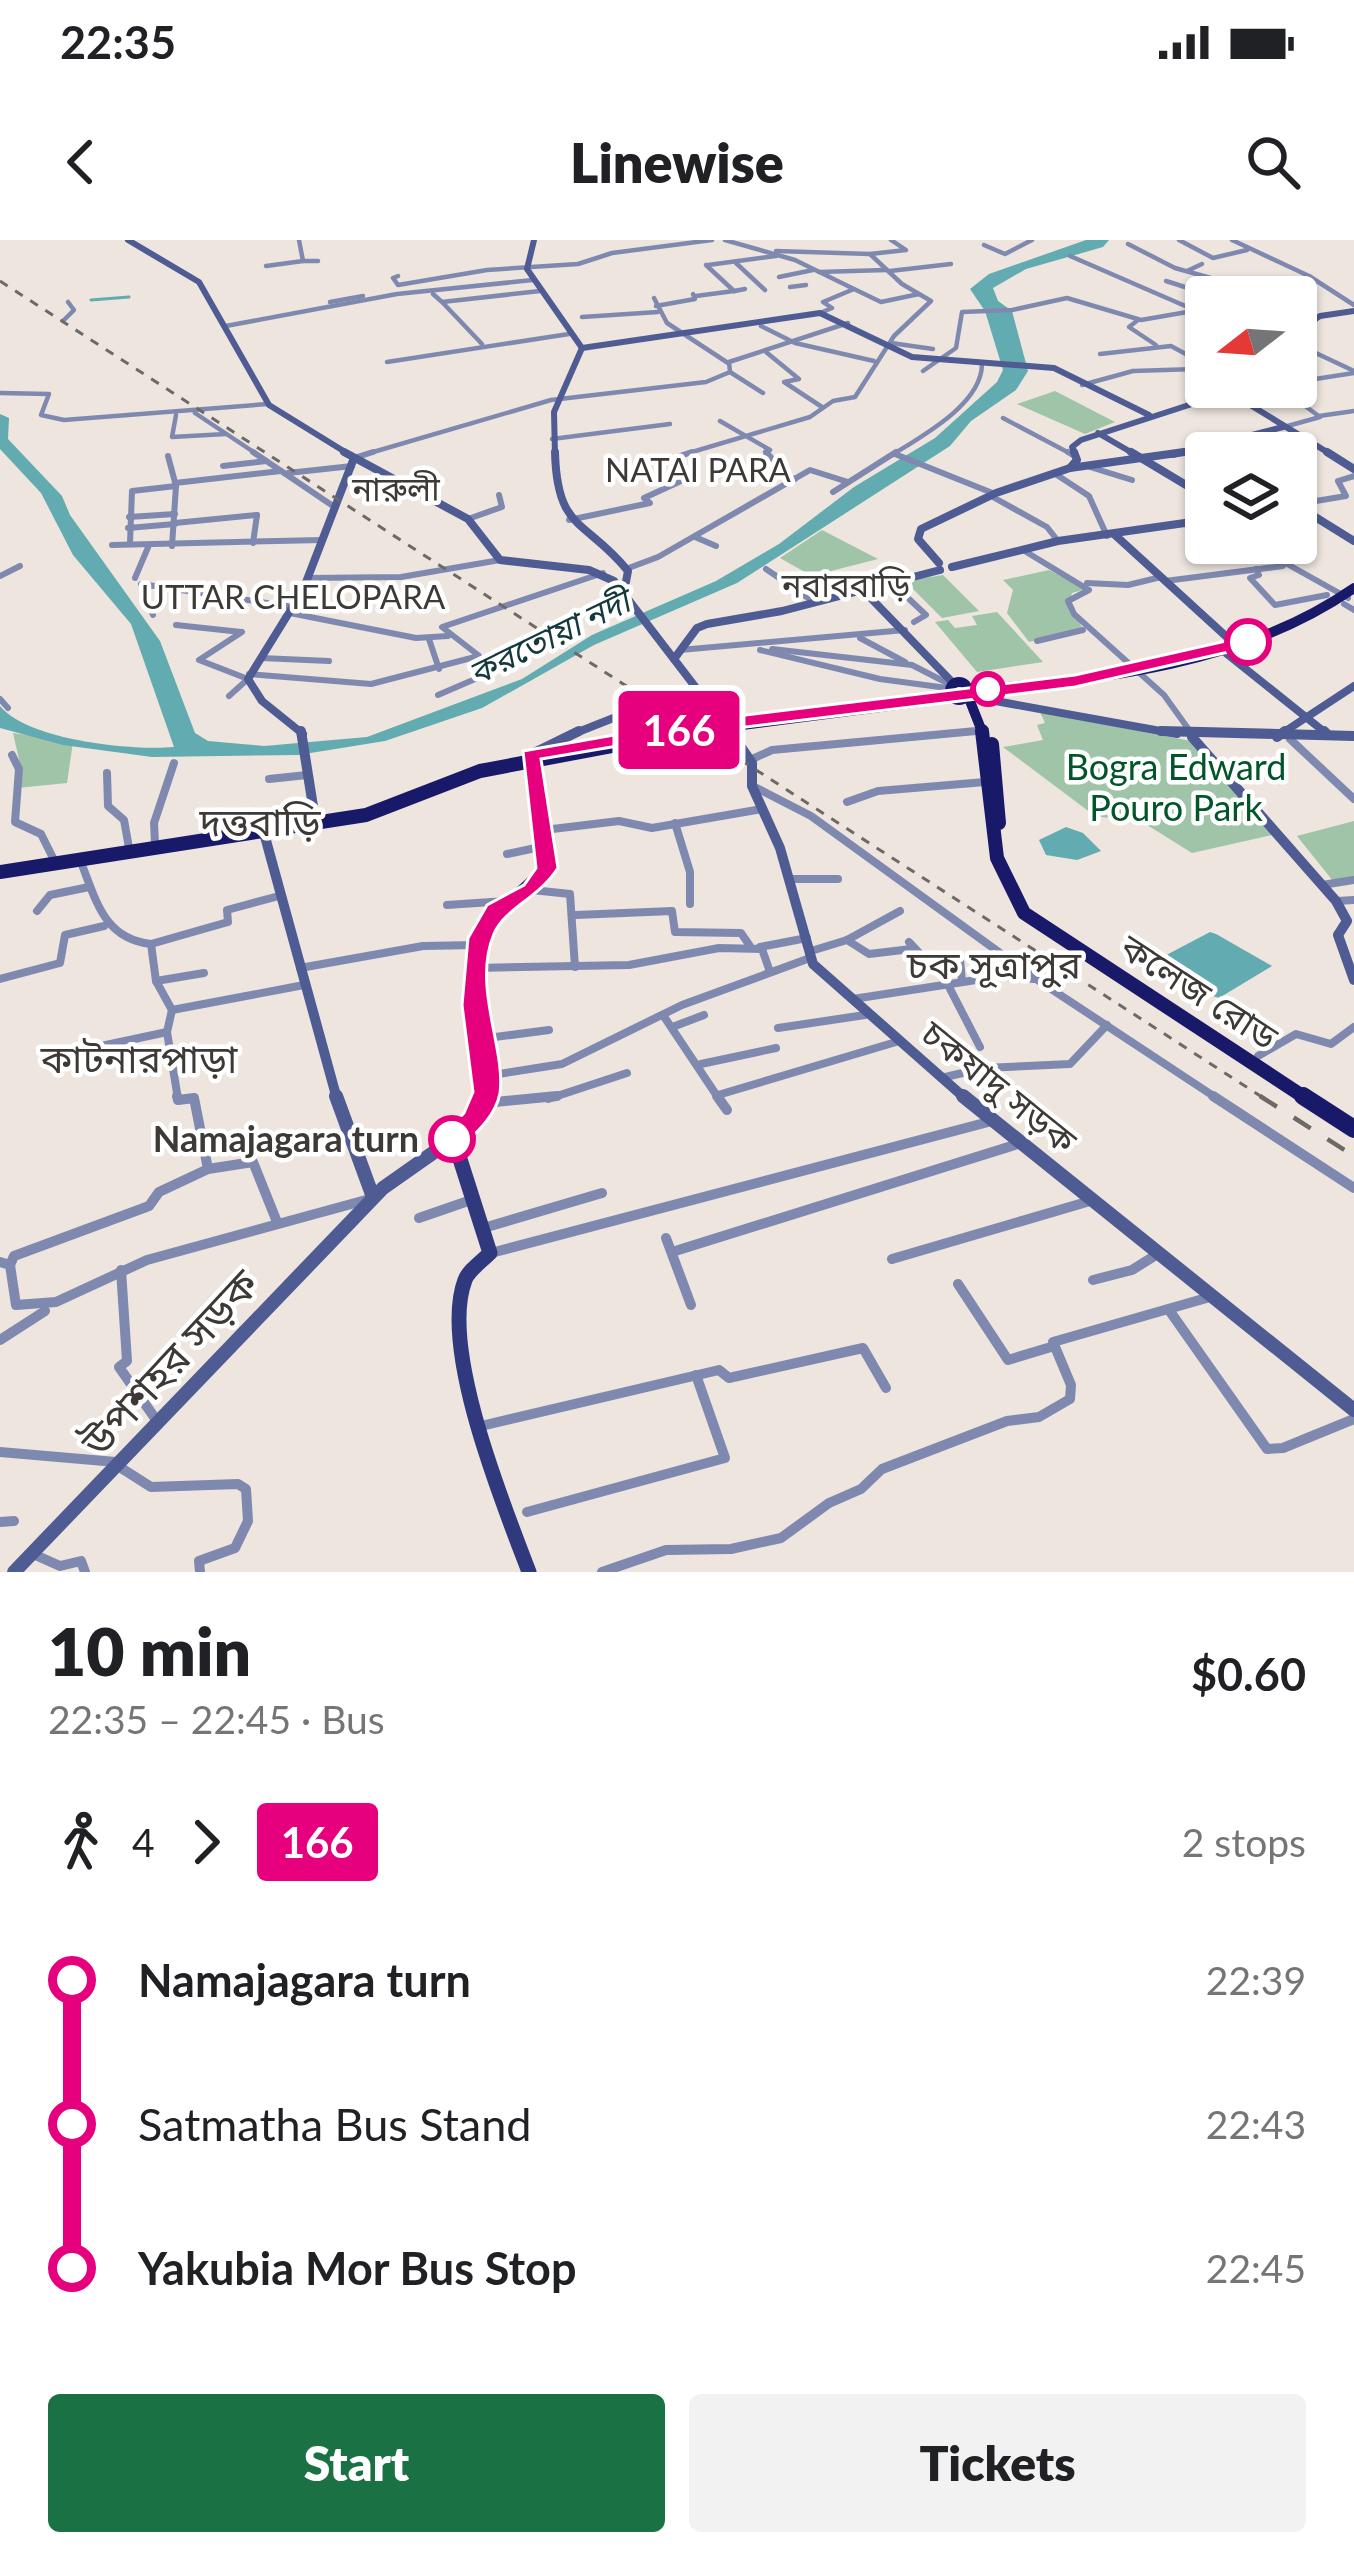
<!DOCTYPE html>
<html lang="en">
<head>
<meta charset="utf-8">
<style>
	:root { --surface:#fff; --page:#f2f2f2; --text:#202124; --muted:#757577; --accent:#197144 }
	body { margin:0; font-family:Lato,"Noto Sans Bengali",sans-serif; background:var(--page); color:var(--text); height:100vh; display:flex; flex-direction:column; font-size:45px; white-space:nowrap }
	* { box-sizing:border-box; margin:0 }
	p { font-size:39px; color:var(--muted) }
	.icon { flex:none; width:66px; height:66px; fill:none; stroke:currentColor; stroke-width:2; stroke-linecap:round; stroke-linejoin:round }
	.map { position:relative; height:1332px; overflow:hidden }
	.sheet { display:flex; flex-direction:column; background:var(--surface); flex:1 }
	.sheet>* { flex:none }
	.badge { padding:0 24px; border-radius:9px; font-size:42px; line-height:78px }
	.needle { width:78px; rotate:253deg }
	.fabs { position:absolute; left:1185px; top:36px; display:grid; gap:24px }
	.fabs a { display:grid; place-items:center; width:132px; height:132px; border-radius:12px; background:var(--surface); box-shadow:0 3px 9px #0004; font-size:60px }
	.map>.badge { position:absolute; translate:-50% -50%; box-shadow:0 0 0 6px #fff }
	.legs { display:flex; align-items:center; gap:18px; height:132px; padding:0 48px; font-size:39px }
	.legs p { margin-inline-start:auto }
	.head { display:flex; align-items:center; justify-content:space-between; height:204px; padding:0 48px }
	h1 { font-size:66px; font-weight:800; line-height:90px }
	.cta { display:flex; gap:24px; margin-top:auto; padding:24px 48px }
	.cta a { flex:1; height:138px; border-radius:12px; background:var(--accent); color:#fff; font-size:48px; font-weight:800; line-height:138px; text-align:center }
	.cta a+a { background:var(--page); color:var(--text) }
	ul { padding:0 48px; list-style:none }
	li { display:flex; align-items:center; gap:42px; height:144px; font-size:45px }
	li i { display:grid; place-items:center; width:18px; height:100%; margin:0 15px; background:currentColor }
	li i::after { content:''; width:30px; height:30px; margin:-15px; border:9px solid; border-radius:50%; background:var(--surface) }
	li p { margin-inline-start:auto }
	li:first-child i { background:linear-gradient(#0000 50%,currentColor 0) }
	li:last-child i { background:linear-gradient(currentColor 50%,#0000 0) }
	.status { display:flex; justify-content:space-between; align-items:center; height:84px; padding:0 60px; background:var(--surface); direction:ltr }
	.status svg { height:33px; fill:currentColor }
	header { display:flex; justify-content:space-between; align-items:center; height:156px; padding:0 48px; background:var(--surface); font-size:54px; font-weight:800 }
	.map>svg:first-child { display:block }
	.green { fill:#a0c4a8 }
	.water { fill:#62abb1 }
	.lines { fill:none; stroke-linecap:round; stroke-linejoin:round }
	.stream { stroke:#62abb1; stroke-width:3 }
	.street-far3 { stroke:#7f89b0; stroke-width:4.5 }
	.street-far2 { stroke:#7f89b0; stroke-width:6 }
	.street-far1 { stroke:#7f89b0; stroke-width:8 }
	.street { stroke:#7f89b0; stroke-width:10 }
	.secondary-far3 { stroke:#4f5b93; stroke-width:6 }
	.secondary-far2 { stroke:#4f5b93; stroke-width:8 }
	.secondary-far1 { stroke:#4f5b93; stroke-width:10 }
	.secondary { stroke:#4f5b93; stroke-width:14 }
	.primary-far1 { stroke:#30397d; stroke-width:12 }
	.primary { stroke:#30397d; stroke-width:15 }
	.highway-far2 { stroke:#191969; stroke-width:10 }
	.highway-far1 { stroke:#191969; stroke-width:14 }
	.highway { stroke:#191969; stroke-width:18 }
	.rail-far1 { stroke:#6d6965; stroke-width:3; stroke-dasharray:9 9; stroke-linecap:butt }
	.rail { stroke:#6d6965; stroke-width:4.5; stroke-dasharray:20 20; stroke-linecap:butt }
	.line-1 { fill:#e6007e; stroke:#fff; stroke-width:3 }
	.stop-1-dot { fill:#fff; stroke:#e6007e; stroke-width:6 }
	.labels { text-anchor:middle; stroke-width:9; stroke-linejoin:round; paint-order:stroke }
	.far-neighbourhood-label { font-size:33px; fill:#3c3936; stroke:#fff }
	.far-water-label { font-size:33px; font-style:italic; fill:#14383b; stroke:#fff }
	.park-label { font-size:36px; fill:#015528; stroke:#fff }
	.street-label { font-size:36px; fill:#3c3936; stroke:#fff }
	.stop-label { font-size:36px; font-weight:bold; fill:#3c3936; stroke:#fff; text-anchor:end }
	.neighbourhood-label { font-size:39px; fill:#3c3936; stroke:#fff }
	.near-street-label { font-size:42px; fill:#3c3936; stroke:#fff }
</style>
</head>
<body>
<div class="status"><b>22:35</b><svg viewBox="0 0 49 12"><path d="M0 12V9h3v3zM5 12V6h3v6zM10 12V3h3v9zM15 12V0h3v12zM26 1h20v11H26zM47 4h2v5h-2z"/></svg></div>
<header><svg class="icon" aria-label="back" viewBox="0 0 24 24"><path d="M15 5l-7 7 7 7"/></svg>Linewise<svg class="icon" aria-label="search" viewBox="0 0 24 24"><circle cx="10" cy="10" r="6"/><path d="M15 15l6 6"/></svg></header>
<div class="map">
<svg width="1354" height="1332" viewBox="0 0 1354 1332">
	<rect width="100%" height="100%" fill="#ede5de"/>
	<g class="green">
		<path d="M1055,151L1115,182L1085,194L1017,164Z"/>
		<path d="M822,290L878,319L831,331L858,351L829,336L819,340L780,318Z"/>
		<path d="M1049,330L1086,349L1072,353L1069,364L1083,389L1029,402L1007,373L1013,350L1003,340Z"/>
		<path d="M943,335L979,371L942,378L905,341Z"/>
		<path d="M997,372L1043,422L977,432L935,382L948,380L955,388L977,385L972,376Z"/>
		<path d="M1040,472L1196,502L1277,594L1192,613L1144,583L1095,576L1003,507L1043,500L1037,485L1045,483Z"/>
		<path d="M13,493L73,502L67,543L17,548L20,524Z"/>
		<path d="M1354,581V638L1333,641L1297,596Z"/>
	</g>
	<g class="water">
		<path d="M1086,0H1109L1103,7L1026,29L993,48L998,61L1012,71L1028,131L1016,150L971,181L950,206L737,343L594,405L482,468L385,501L298,515L152,517L63,505L0,488V466C27,500 132,511 174,507L131,384L73,315L41,253L0,209V174L9,178L8,199L62,256L70,275L160,401L195,493L208,501L264,506L367,497L522,439L592,395L716,341L779,304L854,247L935,198L997,142L1003,130L985,71L970,49L989,34Z"/>
		<path d="M1066,587L1083,593L1101,611L1077,620L1046,615L1039,600Z"/>
		<path d="M1210,692L1216,694L1272,726L1219,758L1191,749L1156,726L1155,721Z"/>
	</g>
	<g class="lines">
		<path class="stream" d="M91,60L129,57"/>
		<g class="street-far3">
			<path d="M299,0L303,21H318"/>
			<path d="M725,0L795,20L854,49L823,62L832,68L820,73"/>
			<path d="M1179,0L1213,18L1247,10"/>
			<path d="M1232,0L1309,36L1354,65"/>
			<path d="M1128,4L1175,28L1239,46"/>
			<path d="M984,5L1005,14L1032,0"/>
			<path d="M776,11L870,14"/>
			<path d="M1070,16L1206,75"/>
			<path d="M736,23L765,50"/>
			<path d="M706,25L734,51"/>
			<path d="M708,25L776,16"/>
			<path d="M266,26L303,21"/>
			<path d="M890,31L951,24"/>
			<path d="M1187,31L1202,24"/>
			<path d="M819,32L886,30"/>
			<path d="M398,36L393,38L398,45L487,30L578,24L612,13L712,0"/>
			<path d="M779,37L813,30"/>
			<path d="M1166,41L1210,55"/>
			<path d="M790,47L806,45"/>
			<path d="M745,49L735,51H734Z"/>
			<path d="M854,49L881,62L919,54"/>
			<path d="M433,54L442,62L540,51"/>
			<path d="M696,56L734,51"/>
			<path d="M654,58L667,83L728,123"/>
			<path d="M330,62L363,56"/>
			<path d="M443,63L482,104"/>
			<path d="M656,66L695,59L693,54"/>
			<path d="M582,77L658,72"/>
			<path d="M1138,80L1129,87L1156,105"/>
			<path d="M63,81L74,70L68,62"/>
			<path d="M226,86L397,54L533,40"/>
			<path d="M761,86L795,103L874,121"/>
			<path d="M891,103L933,109"/>
			<path d="M1303,107L1354,131"/>
			<path d="M766,112L799,139L784,142L822,167"/>
			<path d="M1100,114L1171,106L1206,125"/>
			<path d="M387,122L569,94"/>
			<path d="M923,131L956,108L962,72L1012,70L1067,58L1141,80L1193,71"/>
			<path d="M730,132L763,153"/>
			<path d="M1296,142L1354,133"/>
			<path d="M1082,145L1133,131L1196,129"/>
			<path d="M0,153L49,154L41,175L64,180L268,164"/>
			<path d="M1236,154L1274,147"/>
			<path d="M1248,162L1293,157L1320,177L1284,187"/>
			<path d="M195,173L258,215"/>
			<path d="M176,175L172,197L226,194"/>
			<path d="M1319,176L1354,171"/>
			<path d="M1003,178L1073,215"/>
			<path d="M720,181L770,210L765,215"/>
			<path d="M552,199L670,184"/>
			<path d="M363,215L551,160L706,142L730,132L729,122L848,83"/>
			<path d="M682,215L810,177L833,161L855,157L894,96L931,61L902,44L870,14L906,10L891,0"/>
			<path d="M892,215C922,196 982,164 982,124"/>
		</g>
		<g class="street-far2">
			<path d="M253,212L333,266"/>
			<path d="M766,212L780,227"/>
			<path d="M1068,212L1073,215"/>
			<path d="M895,214L995,254"/>
			<path d="M168,216L176,246L172,306"/>
			<path d="M354,218L373,212"/>
			<path d="M223,226L266,221"/>
			<path d="M1090,227L1132,240"/>
			<path d="M768,230L795,239"/>
			<path d="M288,233L352,226"/>
			<path d="M1054,233L1089,256L1107,296"/>
			<path d="M175,243L281,231"/>
			<path d="M833,252L896,212"/>
			<path d="M991,256L1047,287L1058,301"/>
			<path d="M1298,264L1346,256L1338,241L1354,236"/>
			<path d="M129,277L175,274"/>
			<path d="M468,279L502,267L499,255"/>
			<path d="M569,280L650,263L644,258L694,235L677,217L692,212"/>
			<path d="M1193,282L1206,294"/>
			<path d="M175,283L257,275"/>
			<path d="M128,288L175,284"/>
			<path d="M695,297L716,306"/>
			<path d="M130,303L132,251L176,246"/>
			<path d="M253,303L257,275"/>
			<path d="M1233,303L1280,320L1348,358"/>
			<path d="M112,305L322,300"/>
			<path d="M1023,310L1089,350L1068,361L1074,374L1164,455L1192,494"/>
			<path d="M626,329L658,317L810,230L848,242"/>
			<path d="M766,329L814,362"/>
			<path d="M1256,329L1259,335L1250,338L1275,365L1327,355"/>
			<path d="M0,336L20,326"/>
			<path d="M135,338L149,305"/>
			<path d="M309,338L401,337L500,320"/>
			<path d="M890,341L926,375L914,382"/>
			<path d="M1165,341L1283,326"/>
			<path d="M1087,343L1128,345L1161,337"/>
			<path d="M1344,364L1354,370"/>
			<path d="M290,373L416,398L448,396"/>
			<path d="M153,375L141,344L294,367"/>
			<path d="M176,385L241,392"/>
			<path d="M242,392L199,420L248,439"/>
			<path d="M860,398L905,422"/>
			<path d="M429,399L439,429"/>
			<path d="M555,401L576,392"/>
			<path d="M1037,401L1083,390"/>
			<path d="M772,409L912,425L951,445"/>
			<path d="M680,410L905,390"/>
			<path d="M760,410L880,439L947,448"/>
			<path d="M478,415L442,387L603,333"/>
			<path d="M261,418L329,421"/>
			<path d="M249,434L371,444L479,416"/>
			<path d="M438,455L552,406"/>
			<path d="M229,456L248,439"/>
			<path d="M0,459L8,468"/>
			<path d="M943,494L981,491"/>
		</g>
		<g class="street-far1">
			<path d="M1290,499L1354,559"/>
			<path d="M12,515L19,529L15,582L41,594L53,618"/>
			<path d="M750,520L772,510L976,491"/>
			<path d="M107,533L108,566L124,580L129,608"/>
			<path d="M269,539L307,535"/>
			<path d="M753,546L811,576L1036,739L1218,859"/>
			<path d="M847,562L878,551L985,542"/>
			<path d="M675,583L690,632V664"/>
			<path d="M544,590L619,581L652,588L762,569"/>
			<path d="M155,603L154,583L174,523"/>
			<path d="M507,614L545,606"/>
			<path d="M80,620C96,659 103,699 151,704L156,741L172,770"/>
			<path d="M790,639H838"/>
			<path d="M1322,645L1354,640"/>
			<path d="M532,650L570,654L575,727"/>
			<path d="M1337,661L1354,660"/>
			<path d="M447,665L506,661"/>
			<path d="M37,671L50,655L89,647"/>
			<path d="M576,675L672,671L675,692L741,693L750,706"/>
			<path d="M847,700L869,714L911,709"/>
			<path d="M909,702L925,719H960L962,741"/>
			<path d="M151,704L228,682L227,670L279,656"/>
			<path d="M760,707L807,698"/>
			<path d="M811,711L847,700L900,671"/>
			<path d="M300,728L423,706L477,705"/>
			<path d="M476,728L629,725L719,708L762,709L769,729"/>
			<path d="M0,739L60,723L65,695L104,686"/>
			<path d="M156,741L204,733"/>
			<path d="M947,743L980,807"/>
			<path d="M853,759L1002,736L1034,739"/>
			<path d="M172,770L167,792L178,859"/>
			<path d="M172,770L304,745"/>
			<path d="M663,775L719,859"/>
			<path d="M675,786L704,775"/>
			<path d="M778,788L865,775"/>
			<path d="M480,799L549,790"/>
			<path d="M92,808L167,792"/>
			<path d="M1258,816L1296,794L1331,804L1354,787"/>
			<path d="M701,824L776,808"/>
			<path d="M486,836L562,824L682,765L810,718"/>
			<path d="M941,838L984,828L1070,824L1107,785"/>
			<path d="M718,855L896,802"/>
			<path d="M190,859H194"/>
			<path d="M548,859L627,833"/>
		</g>
		<g class="street">
			<path d="M177,856L178,860L194,858L208,929L253,922L277,982"/>
			<path d="M717,856L727,870"/>
			<path d="M1213,856L1354,948"/>
			<path d="M485,863L557,856"/>
			<path d="M419,978L474,959"/>
			<path d="M487,987L602,953"/>
			<path d="M666,998L691,1065"/>
			<path d="M672,1012L1021,903"/>
			<path d="M491,1013L992,881"/>
			<path d="M892,1019L1090,961"/>
			<path d="M0,1022L10,1025L16,1065L56,1062L147,1020L366,960"/>
			<path d="M10,1025L14,1016L149,966L159,952L208,929"/>
			<path d="M121,1030L127,1121L119,1127L157,1181"/>
			<path d="M1093,1040L1132,1030L1156,1015"/>
			<path d="M958,1044L1008,1120L1051,1107"/>
			<path d="M1169,1070L1267,1209L1283,1208L1354,1179"/>
			<path d="M0,1100L45,1071"/>
			<path d="M477,1187L719,1130L729,1138L863,1108L886,1148"/>
			<path d="M0,1212L116,1222"/>
			<path d="M118,1226L151,1247L238,1244L246,1249L248,1281L235,1308L199,1321L200,1332"/>
			<path d="M527,1272L725,1218L696,1135"/>
			<path d="M0,1282L14,1281"/>
			<path d="M33,1314L60,1326L81,1321L85,1332"/>
			<path d="M602,1332L666,1310L731,1309L781,1298L829,1263L861,1249L882,1229L1007,1181L1039,1177L1070,1159L1071,1145L1053,1102L1210,1057"/>
		</g>
		<g class="secondary-far3">
			<path d="M128,0L199,42L269,165L350,215"/>
			<path d="M534,0L527,29L582,108"/>
			<path d="M1296,98L1310,94L1303,87L1320,76L1354,71"/>
			<path d="M1296,102L1303,107L1296,109"/>
			<path d="M582,108L820,73L912,117L1054,128L1149,175"/>
			<path d="M1206,126L1196,129L1206,137"/>
			<path d="M1224,149L1332,215"/>
			<path d="M1098,193L1136,215"/>
			<path d="M555,215L554,172L582,108"/>
			<path d="M1075,215L1072,207L1081,200L1229,152"/>
			<path d="M1173,215L1283,187"/>
		</g>
		<g class="secondary-far2">
			<path d="M344,212L468,279L500,320L589,330L614,341L723,483"/>
			<path d="M555,212C557,292 586,279 628,331L625,347"/>
			<path d="M1131,212L1206,257"/>
			<path d="M1327,212L1354,229"/>
			<path d="M1070,228L1184,212"/>
			<path d="M1296,265L1354,301"/>
			<path d="M1115,295L1241,410"/>
			<path d="M939,323L918,299L921,289L996,253L1070,228L1077,220L1074,212"/>
			<path d="M952,327L1058,301L1206,280"/>
			<path d="M862,349L954,444"/>
			<path d="M1227,414L1327,494"/>
			<path d="M674,419L697,388L707,384L782,371L940,330"/>
			<path d="M968,456L1177,494"/>
			<path d="M727,487L732,494"/>
			<path d="M303,494L262,461L248,439L303,350L354,218"/>
			<path d="M573,494L659,460L698,457"/>
			<path d="M1281,494L1354,446"/>
		</g>
		<g class="secondary-far1">
			<path d="M301,491L316,585"/>
			<path d="M730,491L752,523V546L780,608L813,724L966,859"/>
			<path d="M1161,491L1354,496"/>
			<path d="M1324,491L1328,495"/>
			<path d="M1192,497L1336,661L1347,681L1338,695L1354,740"/>
			<path d="M1277,497L1285,491"/>
			<path d="M530,515L579,491"/>
			<path d="M264,593L337,859"/>
		</g>
		<g class="secondary">
			<path d="M336,856L373,957"/>
			<path d="M963,856L1354,1170"/>
			<path d="M14,1332L383,948L467,889"/>
		</g>
		<path class="primary-far1" d="M485,859L473,739L479,700L493,677L547,628L533,519"/>
		<path class="primary" d="M485,856L459,916L490,1013C482,1021 468,1031 465,1040C439,1108 504,1266 529,1332"/>
		<g class="highway-far2">
			<circle cx="959" cy="451" r="9"/>
			<path d="M972,450C1104,439 1243,425 1354,348"/>
			<path d="M968,456L983,494"/>
			<path d="M673,494L957,457"/>
		</g>
		<g class="highway-far1">
			<path d="M982,491L997,618L1024,673L1307,859"/>
			<path d="M992,504L999,583"/>
			<path d="M0,632L366,575L480,531L691,491"/>
		</g>
		<path class="highway" d="M1303,856L1354,889"/>
		<path class="rail-far1" d="M0,41L1265,859"/>
		<path class="rail" d="M1260,856L1354,916"/>
	</g>
	<path class="line-1" d="M1248,396L1255,398V406L1075,447L688,494L541,519L558,628C538,659 505,668 494,694C472,746 506,809 500,853C496,875 478,892 462,906H443L439,899L464,873L473,852L462,765L468,698L487,665L524,645L536,628L523,511L688,482L1075,435Z"/>
	<g class="stop-1-dot">
		<circle cx="1248" cy="402" r="21"/>
		<circle cx="988" cy="449" r="15"/>
		<circle cx="452" cy="899" r="21"/>
	</g>
	<g class="labels">
		<g class="far-neighbourhood-label">
			<text x="698" y="242">NATAI PARA</text>
			<text x="396" y="261">নারুলী</text>
			<text x="846" y="357">নবাববাড়ি</text>
			<text x="293" y="369">UTTAR CHELOPARA</text>
		</g>
		<g class="far-water-label">
			<text transform="translate(549 397) rotate(-26)" y="12">করতোয়া নদী</text>
		</g>
		<g class="park-label">
			<text x="1176" y="540">Bogra Edward<tspan x="1176" dy="41">Pouro Park</tspan></text>
		</g>
		<g class="street-label">
			<text transform="translate(1199 752) rotate(33)" y="13">কলেজ রোড</text>
			<text transform="translate(999 847) rotate(39)" y="13">চকযাদু সড়ক</text>
		</g>
		<g class="stop-label">
			<text x="419" y="912">Namajagara turn</text>
		</g>
		<g class="neighbourhood-label">
			<text x="260" y="596">দত্তবাড়ি</text>
			<text x="994" y="739">চক সূত্রাপুর</text>
			<text x="139" y="833">কাটনারপাড়া</text>
		</g>
		<g class="near-street-label">
			<text transform="translate(170 1123) rotate(-47)" y="15">উপশহর সড়ক</text>
		</g>
	</g>
</svg>
<div class="fabs">
<a><svg class="needle" viewBox="-14 -14 28 28"><path d="M0-13l5 13h-10z" fill="#e53935"/><path d="M0 13l5-13h-10z" fill="#757577"/></svg></a>
<a><svg class="icon" aria-label="layers" viewBox="0 0 24 24"><path d="M12 4l9 5-9 5-9-5zM3 14l9 5 9-5"/></svg></a>
</div>
<b class="badge" style="left:679px;top:490px;background:#e6007e;color:#fff">166</b>
</div>
<section class="sheet">
<div class="head"><div><h1>10 min</h1><p>22:35 – 22:45 · Bus</p></div><b>$0.60</b></div>
<div class="legs"><svg class="icon" aria-label="walk" viewBox="0 0 24 24"><circle cx="13" cy="4" r="2"/><path d="M13 8l-2 6 4 7M11 14l-3 7M7 12l3-4h3l4 4"/></svg>4<svg class="icon" aria-label="forward" viewBox="0 0 24 24"><path d="M9 5l7 7-7 7"/></svg><b class="badge" style="background:#e6007e;color:#fff">166</b><p>2 stops</p></div>
<ul>
<li><i style="color:#e6007e"></i><b>Namajagara turn</b><p>22:39</p></li>
<li><i style="color:#e6007e"></i><span>Satmatha Bus Stand</span><p>22:43</p></li>
<li><i style="color:#e6007e"></i><b>Yakubia Mor Bus Stop</b><p>22:45</p></li>
</ul>
<div class="cta"><a>Start</a><a>Tickets</a></div>
</section>
</body>
</html>
